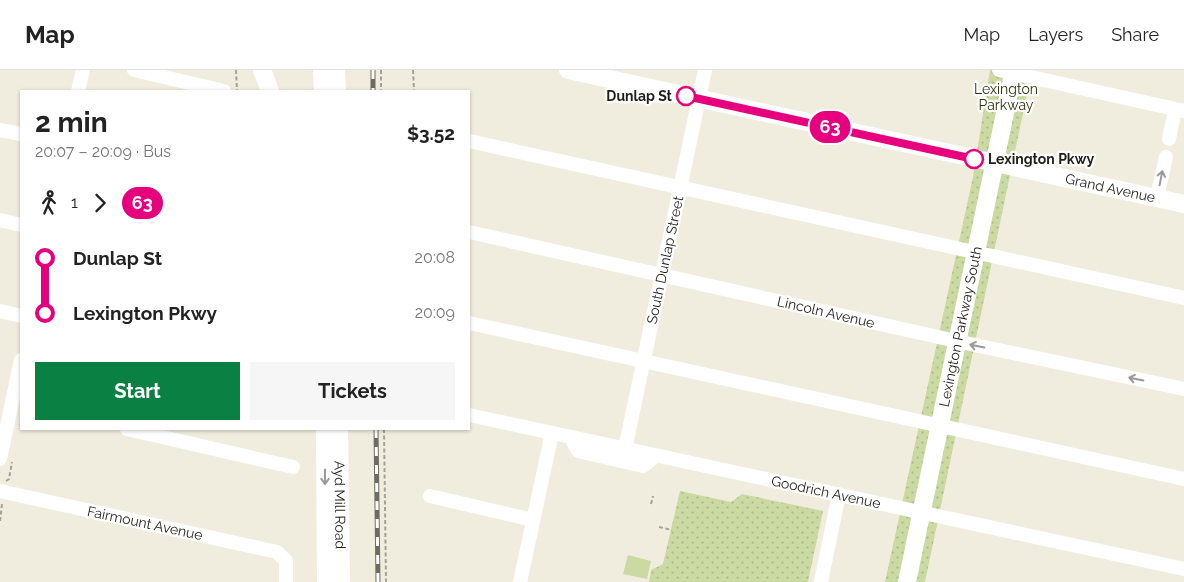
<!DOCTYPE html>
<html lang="en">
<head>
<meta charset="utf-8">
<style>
	:root { --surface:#fff; --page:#f6f6f6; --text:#222; --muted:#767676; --line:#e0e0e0; --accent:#0b8043 }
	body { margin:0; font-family:Raleway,sans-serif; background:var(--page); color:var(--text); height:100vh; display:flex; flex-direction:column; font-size:19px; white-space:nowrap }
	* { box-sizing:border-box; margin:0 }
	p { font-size:16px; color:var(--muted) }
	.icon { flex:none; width:28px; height:28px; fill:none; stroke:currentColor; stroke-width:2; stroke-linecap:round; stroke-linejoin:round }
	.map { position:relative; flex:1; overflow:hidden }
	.sheet { position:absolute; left:20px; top:20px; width:450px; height:340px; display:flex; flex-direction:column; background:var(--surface); border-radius:0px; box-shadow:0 1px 4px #0004 }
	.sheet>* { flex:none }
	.badge { padding:0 10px; border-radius:16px; font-size:18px; line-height:32px }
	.map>.badge { position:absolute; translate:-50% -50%; box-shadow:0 0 0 2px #fff }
	.legs { display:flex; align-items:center; gap:8px; height:55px; padding:0 15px; font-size:16px }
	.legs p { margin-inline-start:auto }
	.head { display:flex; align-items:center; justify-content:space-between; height:85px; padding:0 15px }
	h1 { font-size:28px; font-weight:700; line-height:38px }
	.action { display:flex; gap:10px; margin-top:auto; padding:10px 15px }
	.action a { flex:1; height:58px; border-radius:0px; background:var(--accent); color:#fff; font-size:20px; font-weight:700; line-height:58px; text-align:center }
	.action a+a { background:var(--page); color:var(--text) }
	ul { padding:0 15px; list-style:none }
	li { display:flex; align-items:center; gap:18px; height:55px; font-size:19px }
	li i { display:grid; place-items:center; width:8px; height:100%; margin:0 6px; background:currentColor }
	li i::after { content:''; width:12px; height:12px; margin:-6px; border:4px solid; border-radius:50%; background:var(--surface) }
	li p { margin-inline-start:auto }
	li:first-child i { background:linear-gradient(#0000 50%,currentColor 0) }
	li:last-child i { background:linear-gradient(currentColor 50%,#0000 0) }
	header { display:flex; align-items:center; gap:30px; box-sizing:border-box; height:70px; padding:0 25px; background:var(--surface); border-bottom:1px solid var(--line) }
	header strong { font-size:24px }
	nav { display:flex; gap:28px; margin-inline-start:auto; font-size:18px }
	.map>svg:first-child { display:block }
	.green { fill:url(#green-dots) }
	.pitch { fill:#cbd9a2 }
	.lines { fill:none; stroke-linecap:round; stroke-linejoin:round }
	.path { stroke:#a5a196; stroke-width:2; stroke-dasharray:4 2.5; stroke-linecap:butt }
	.minor { stroke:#fff; stroke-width:14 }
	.major { stroke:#fff; stroke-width:18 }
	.rail-casing { stroke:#6e6b63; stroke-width:5 }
	.rail { stroke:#fff; stroke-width:3; stroke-dasharray:9; stroke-linecap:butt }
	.oneway { stroke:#9b9a98 }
	.line-1-casing { stroke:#fff; stroke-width:11 }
	.line-1 { stroke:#e6007e; stroke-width:8 }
	.stop-1-dot { fill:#fff; stroke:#e6007e; stroke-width:2.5 }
	.labels { text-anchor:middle; stroke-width:4.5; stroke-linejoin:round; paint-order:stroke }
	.park-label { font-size:14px; fill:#2c3409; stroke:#fff }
	.stop-label { font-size:14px; font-weight:bold; fill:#201e19; stroke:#fff; text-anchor:end }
	.street-label { font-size:14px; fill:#201e19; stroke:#fff }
</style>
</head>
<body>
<header>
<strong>Map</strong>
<nav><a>Map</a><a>Layers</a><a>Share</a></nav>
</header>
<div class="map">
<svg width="1184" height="512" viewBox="0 0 1184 512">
	<defs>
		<pattern id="green-dots" width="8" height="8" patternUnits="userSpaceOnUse" patternTransform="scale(1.25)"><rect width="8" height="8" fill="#cbd9a2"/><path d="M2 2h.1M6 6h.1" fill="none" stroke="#aeba8b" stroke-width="1.8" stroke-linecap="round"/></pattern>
	</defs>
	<rect width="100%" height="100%" fill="#f1edde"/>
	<g class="green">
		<path d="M990,0H1032L925,512H885L973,107Z"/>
		<path d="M680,421L731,432L742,424L823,441L808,512H649L651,500L663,494Z"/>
	</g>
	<path class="pitch" d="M628,485L651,491L647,509L623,504Z"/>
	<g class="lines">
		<g class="path">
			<path d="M236,0L237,21"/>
			<path d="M381,0V21"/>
			<path d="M413,0L414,21"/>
			<path d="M384,359L386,512"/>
			<path d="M6,411L9,409L12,392"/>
			<path d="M651,434L653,426"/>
			<path d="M0,451L2,434"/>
			<path d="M659,457L672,460"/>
		</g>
		<g class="minor">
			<path d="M134,0L224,21"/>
			<path d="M999,0L1184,41"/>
			<path d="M78,21L83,0"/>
			<path d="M0,60L21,64"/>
			<path d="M1169,69L1175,40"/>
			<path d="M469,71L1184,228"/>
			<path d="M1157,128L1166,87"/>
			<path d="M0,150L21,155"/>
			<path d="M469,162L956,271L1184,319"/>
			<path d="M0,241L21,246"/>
			<path d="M469,253L1184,409"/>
			<path d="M469,345L1184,499"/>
			<path d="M127,359L293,397"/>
			<path d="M571,368L578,381L634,394L643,396L656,386"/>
			<path d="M625,379L705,0"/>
			<path d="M0,389L21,290"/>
			<path d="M0,421L277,482L286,491V512"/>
			<path d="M430,426L533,450"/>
			<path d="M520,512L552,363"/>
			<path d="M821,512L839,424"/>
		</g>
		<g class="major">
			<path d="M262,0L270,21"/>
			<path d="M322,0L323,21"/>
			<path d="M336,0L337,21"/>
			<path id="s1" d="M568,0L1184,134"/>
			<path d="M325,359L326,512"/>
			<path id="s2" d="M339,359L341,512"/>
			<path id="s3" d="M907,512L1014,0"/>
		</g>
		<g class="rail-casing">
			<g id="rail">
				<path d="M373,0V21"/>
				<path d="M376,359L378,512"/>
			</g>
		</g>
		<use href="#rail" class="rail"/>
	</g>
	<defs><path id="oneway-shaft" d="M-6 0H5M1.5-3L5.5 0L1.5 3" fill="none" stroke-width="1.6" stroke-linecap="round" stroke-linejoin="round" transform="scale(1.25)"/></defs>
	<g class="oneway">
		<use href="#oneway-shaft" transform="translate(1161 108) rotate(-79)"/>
		<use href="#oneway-shaft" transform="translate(977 276) rotate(-168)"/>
		<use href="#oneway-shaft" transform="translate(1136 309) rotate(-168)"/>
		<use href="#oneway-shaft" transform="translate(325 407) rotate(90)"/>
	</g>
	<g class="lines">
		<g class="line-1-casing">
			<path id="line-1" d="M686,26L974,89"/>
		</g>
		<use href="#line-1" class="line-1"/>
	</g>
	<g class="stop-1-dot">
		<circle cx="686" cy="26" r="9"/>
		<circle cx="974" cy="89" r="9"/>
	</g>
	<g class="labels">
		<g class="park-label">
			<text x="1006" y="24">Lexington<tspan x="1006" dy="16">Parkway</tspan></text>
		</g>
		<g class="stop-label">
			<text x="672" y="31">Dunlap St</text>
			<text x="988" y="94" text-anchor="start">Lexington Pkwy</text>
		</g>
		<g class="street-label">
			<text dy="5" stroke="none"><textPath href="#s1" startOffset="555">Grand Avenue</textPath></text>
			<text transform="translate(665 190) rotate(-78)" y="5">South Dunlap Street</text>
			<text transform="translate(826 242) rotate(13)" y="5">Lincoln Avenue</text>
			<text dy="5" stroke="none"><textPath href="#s3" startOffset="261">Lexington Parkway South</textPath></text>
			<text transform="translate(826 422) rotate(12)" y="5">Goodrich Avenue</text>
			<text dy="5" stroke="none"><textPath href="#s2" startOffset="76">Ayd Mill Road</textPath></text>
			<text transform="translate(145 453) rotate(12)" y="5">Fairmount Avenue</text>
		</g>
	</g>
</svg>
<b class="badge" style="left:830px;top:57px;background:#e6007e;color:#fff">63</b>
<section class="sheet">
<div class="head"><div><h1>2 min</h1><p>20:07 – 20:09 · Bus</p></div><b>$3.52</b></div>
<div class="legs"><svg class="icon" aria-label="walk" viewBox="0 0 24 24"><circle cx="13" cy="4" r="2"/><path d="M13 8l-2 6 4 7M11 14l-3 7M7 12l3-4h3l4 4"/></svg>1<svg class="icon" aria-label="forward" viewBox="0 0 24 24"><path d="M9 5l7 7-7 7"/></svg><b class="badge" style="background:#e6007e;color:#fff">63</b></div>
<ul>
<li><i style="color:#e6007e"></i><b>Dunlap St</b><p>20:08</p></li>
<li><i style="color:#e6007e"></i><b>Lexington Pkwy</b><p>20:09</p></li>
</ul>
<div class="action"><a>Start</a><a>Tickets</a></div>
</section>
</div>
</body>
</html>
